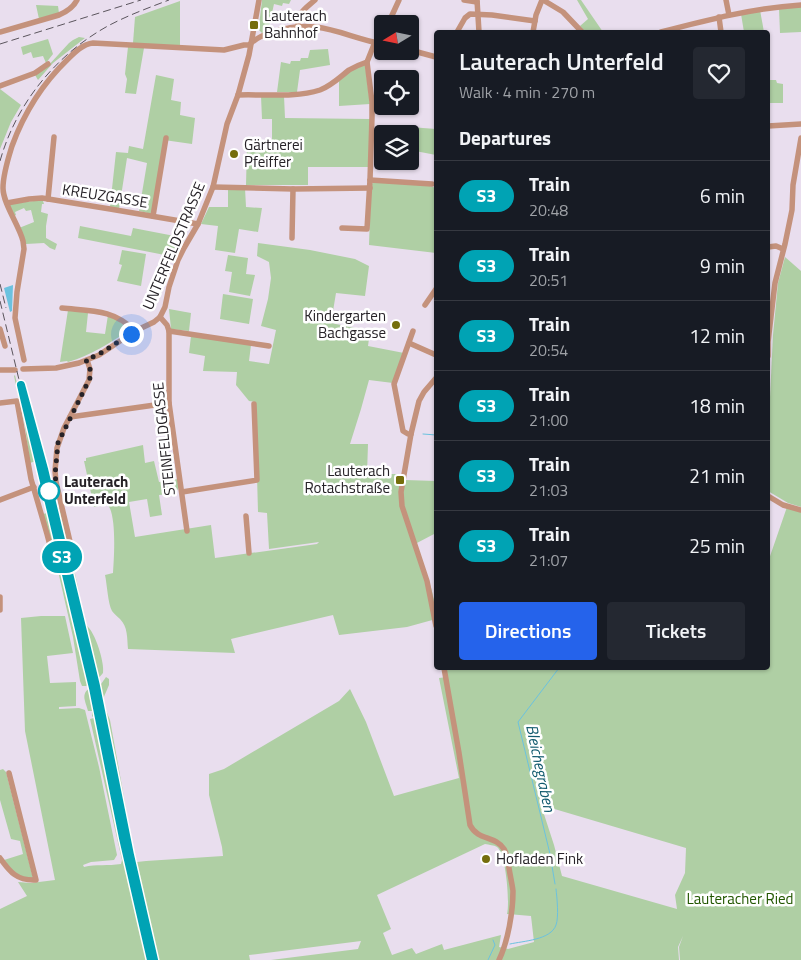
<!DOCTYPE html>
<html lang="en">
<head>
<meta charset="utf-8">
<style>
	:root { --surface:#171b24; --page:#242831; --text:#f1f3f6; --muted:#9ea1a6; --line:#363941; --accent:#2563eb }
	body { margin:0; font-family:"Titillium Web",sans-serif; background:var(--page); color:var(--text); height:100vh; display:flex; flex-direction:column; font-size:19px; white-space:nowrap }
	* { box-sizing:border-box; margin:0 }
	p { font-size:16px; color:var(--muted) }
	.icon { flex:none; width:28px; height:28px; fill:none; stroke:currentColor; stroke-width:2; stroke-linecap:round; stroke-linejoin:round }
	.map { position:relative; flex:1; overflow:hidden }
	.panel { position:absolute; left:434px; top:30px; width:336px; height:640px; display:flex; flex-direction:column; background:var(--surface); border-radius:5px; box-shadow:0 1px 4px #0004 }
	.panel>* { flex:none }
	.badge { padding:0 10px; border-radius:16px; font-size:18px; line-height:32px }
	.needle { width:32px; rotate:260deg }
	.fabs { position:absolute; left:374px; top:15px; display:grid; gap:10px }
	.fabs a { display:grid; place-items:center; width:45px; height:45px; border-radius:5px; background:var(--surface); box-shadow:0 1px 4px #0004; font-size:25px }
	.you { position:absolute; width:25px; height:25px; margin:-12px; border:4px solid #fff; border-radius:50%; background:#1a73e8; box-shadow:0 0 0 8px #1a73e833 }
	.map>.badge { position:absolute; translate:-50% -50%; box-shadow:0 0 0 2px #fff }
	h2 { padding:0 25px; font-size:19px; line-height:45px }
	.round { display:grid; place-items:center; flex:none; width:52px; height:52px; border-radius:5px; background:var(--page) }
	.summary { display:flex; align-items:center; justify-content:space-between; height:85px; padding:0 25px }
	h1 { font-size:24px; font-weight:600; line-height:38px }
	.button { display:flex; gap:10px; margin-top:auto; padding:10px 25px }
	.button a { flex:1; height:58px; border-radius:5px; background:var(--accent); color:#fff; font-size:20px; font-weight:600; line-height:58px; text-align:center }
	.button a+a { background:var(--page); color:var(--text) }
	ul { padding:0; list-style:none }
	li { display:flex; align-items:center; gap:15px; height:70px; padding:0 25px; border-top:1px solid var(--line) }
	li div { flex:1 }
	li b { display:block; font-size:19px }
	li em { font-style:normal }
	li .badge { min-width:55px; font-weight:700; text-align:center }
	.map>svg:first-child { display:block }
	.green { fill:#afcfa4; fill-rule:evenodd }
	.water { fill:#6bc2df }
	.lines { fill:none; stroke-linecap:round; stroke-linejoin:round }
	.stream { stroke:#6bc2df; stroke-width:1 }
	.minor { stroke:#c4927c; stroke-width:5.5 }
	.rail { stroke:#5b555d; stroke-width:1; stroke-dasharray:8 4; stroke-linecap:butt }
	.line-casing { stroke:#fff; stroke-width:11 }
	.line { stroke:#00a3b4; stroke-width:8 }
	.walk { stroke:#262227; stroke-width:5; stroke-dasharray:0 9 }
	.poi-dot { fill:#756e0c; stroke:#fff; stroke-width:2 }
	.stop-dot { fill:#fff; stroke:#00a3b4; stroke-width:2.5 }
	.labels { text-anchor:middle; stroke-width:5; stroke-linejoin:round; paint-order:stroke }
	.poi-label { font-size:15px; fill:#262227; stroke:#fff; text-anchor:start }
	.street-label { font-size:15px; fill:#262227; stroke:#fff }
	.stop-label { font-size:15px; font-weight:bold; fill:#262227; stroke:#fff; text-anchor:start }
	.park-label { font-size:15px; fill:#225700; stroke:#fff }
	.water-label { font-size:16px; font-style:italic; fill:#10596d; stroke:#fff }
</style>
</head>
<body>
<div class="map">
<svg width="801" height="960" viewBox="0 0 801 960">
	<rect width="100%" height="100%" fill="#e9deee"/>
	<g class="green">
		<path d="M262,0H291L289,4L283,3L282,6L274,4L268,31L262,33L259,30V26Z"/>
		<path d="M577,0H581L603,32H585L580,26L588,19Z"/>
		<path d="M180,1V46L133,43L135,17Z"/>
		<path d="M36,5L58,6L59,13L39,19Z"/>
		<path d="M801,6V32L780,33L779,8Z"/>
		<path d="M760,10L764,32H744L741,14Z"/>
		<path d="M79,37L85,38L53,63L38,80L35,75L47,67L69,43L73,40Z"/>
		<path d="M48,39L53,54L46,63L43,56L33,58L31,52L23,55L21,47Z"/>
		<path d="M128,47L144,48L136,94L125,93L127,79L125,74Z"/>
		<path d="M328,49L330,65L300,70L297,92H277L281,62L290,64L291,61H300L301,58H308L310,50Z"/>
		<path d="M365,64L370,104L339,106V81L351,71Z"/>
		<path d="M156,75L174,79L171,100L181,102L180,115L195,118L192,144L164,140L152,214L139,211L147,163L127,158L119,209L110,207L116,152L128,153L129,146L143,149Z"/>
		<path d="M768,80H776L777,83L783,84V103H768Z"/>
		<path d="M0,89L21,105L11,122L0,149Z"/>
		<path d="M261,96H284L285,118L370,119L369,167H308V185H246L247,145L262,144L263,142L272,141V119H262Z"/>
		<path d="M410,127L436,129V155L410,150Z"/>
		<path d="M373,182L427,185L436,188V253L369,245L371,186Z"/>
		<path d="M245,188L246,207L262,208L258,232L239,229L235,253L215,250L218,226L201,224L209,207H228V189Z"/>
		<path d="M42,200L43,201L44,204H42L41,212L48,214L46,226V238L57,244L55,250L50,248L44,243L26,244L19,228L34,222L31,210L26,211L24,208L15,212L16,215L14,216L9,204Z"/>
		<path d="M80,226L131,236L133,228L185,238L175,257L78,238Z"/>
		<path d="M258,243L310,250L355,259L369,266L365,296L336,293L331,323L370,331L368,346L404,353L393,383L369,380L361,409L350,444H368L367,474H403L405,480L436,481V533L415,544C424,568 436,593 436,619L407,627L339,635L333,615L231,639L235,653L128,649C127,638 128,627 120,619C117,616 114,614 112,611C108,604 107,584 105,575L113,573C114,559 117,513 107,504L94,507L84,461H86V458L143,445L145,463L154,461L159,482L178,479C178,479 179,487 179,487C177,494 165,494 159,495L162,515L150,517L147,499L129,502L135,537L211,525L215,558L317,544L319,542L269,549L267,513L258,512L255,402L249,401L236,385L237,372L203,371L205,356L189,353L191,336L251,345L249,361L269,364L276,330L261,326L268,299L271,278L269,262L257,256Z"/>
		<path d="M122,250L146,254L141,286L117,281L122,265L119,264Z"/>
		<path d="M228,255L248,258L246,274L255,275L250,296L229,292L232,272L225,271Z"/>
		<path d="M785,257L801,271V507L788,503L768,491V439L773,335L778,283Z"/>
		<path d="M223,294L253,299L249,324L220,319Z"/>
		<path d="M169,309L191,313L189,331L171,329Z"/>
		<path d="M68,310L88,313L86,332L105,334L108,315L115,318L129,329V331C107,344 92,355 68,362L67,361L60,362Z"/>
		<path d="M15,375L34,458L36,461L30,463L25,427L14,376Z"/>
		<path d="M787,507L801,511V960H680L679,947L683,936L678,947L679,960H271L358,949L361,941L249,955L250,960H157L130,838L104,709L105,708L110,720L133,847L137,862L146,861L223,856L222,847L209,795V774L224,769L339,701L350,689L366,722L394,796L459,778L439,678L447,677L445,668H768V562ZM541,805L686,848L685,873L675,895L677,909L562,876L554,845ZM485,844C489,845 494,845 497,847C506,853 510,903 507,914L531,916L534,942L508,949L499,947L501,935L444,950L442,944L416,954L412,948L392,955L383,933L391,929L377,895Z"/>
		<path d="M57,508H60L78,587L83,619L86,625C95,631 105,663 103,673L97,680Z"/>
		<path d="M47,513L89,684L86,686H82L80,681L73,637L51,540L43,514Z"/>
		<path d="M41,616H65L73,653L47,656L50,683L76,682V706L59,707V709L79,708L85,710L99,767L117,855L114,860L91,862L83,865L84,867C96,864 108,866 121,864L122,860L90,719L94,718L95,721L97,722L116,821L148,960H0V909L27,896L18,882L31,883L55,880L25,731L21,618Z"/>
		<path d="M106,677L109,679V685L103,699L99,687Z"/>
		<path d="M90,688L95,712L93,714V716L92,717V711H88C86,702 80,694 90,688Z"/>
		<path d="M3,769L6,772L33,878L25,879L12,870L4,860L23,854L20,841L11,839L0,800V770Z"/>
	</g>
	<path class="water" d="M13,285L12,311L10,312L4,288Z"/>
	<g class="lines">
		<g class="stream">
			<path d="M423,434L436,435"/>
			<path d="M555,884L550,854L518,722L559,668"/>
			<path d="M510,944C523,941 551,940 556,925C559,917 557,898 556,889"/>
			<path d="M488,960L495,945L493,940"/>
		</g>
		<g class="minor">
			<path d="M464,0L477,2"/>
			<path d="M477,0L479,32"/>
			<path d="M543,0L563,12L582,32"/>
			<path d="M726,0L729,15"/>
			<path d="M719,17L721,32"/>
			<path d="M388,24L399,0"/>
			<path d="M298,26C298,12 305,9 315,0"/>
			<path d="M0,32L59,15C66,12 73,8 77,0"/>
			<path d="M457,32L465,18L470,14L492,15L535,21"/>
			<path d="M533,32L536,15L542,0"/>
			<path d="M661,32C707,20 753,8 801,5"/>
			<path d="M380,44L382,36"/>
			<path d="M410,50L436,57"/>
			<path d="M0,86L35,73L48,64"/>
			<path d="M238,95C264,94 295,98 320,90C331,86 340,77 349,70C354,67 361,64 367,62"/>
			<path d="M768,126L801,124"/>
			<path d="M370,180L432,184"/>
			<path d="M213,187L293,189L370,188"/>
			<path d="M48,199L54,137"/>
			<path d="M7,203L29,199L42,198L110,209L198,224"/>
			<path d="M153,216L166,138"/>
			<path d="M342,228L367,229L370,180L372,117V102L367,62L375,42"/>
			<path d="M292,238L293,189"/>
			<path d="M768,247L776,246L783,249"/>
			<path d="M425,305L436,289"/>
			<path d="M62,308C91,311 114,309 135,331"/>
			<path d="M160,317L167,325L169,331V403L187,531"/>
			<path d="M0,329L5,346"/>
			<path d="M169,331L269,346"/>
			<path d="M409,343L436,355"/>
			<path d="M768,356V342L775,283L785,244L792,210L793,185L801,138"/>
			<path d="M24,360L15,318L17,292L24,249L23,241C19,225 3,204 3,188C3,174 8,159 12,146C24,113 42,84 68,59C75,52 83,44 93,43L224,50L244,45H249C257,37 264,35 276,31C317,18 343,36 382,44"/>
			<path d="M23,369L56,368L79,363L99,355L135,331L154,322L160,317L165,307L169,287L178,260L184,248L198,224L213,187L227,124L238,95L249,55L259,0"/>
			<path d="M0,370H15"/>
			<path d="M436,378L424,392L419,401L411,434L401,492L402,506L427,581L436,626"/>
			<path d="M0,403L17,401L31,479L47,534L55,564"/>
			<path d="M70,417L169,403"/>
			<path d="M411,434H408L403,431L394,384L413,331"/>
			<path d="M182,492L257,480L254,404"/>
			<path d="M768,496L783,505L801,510"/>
			<path d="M0,500L34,487"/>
			<path d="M246,516L249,553"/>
			<path d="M71,546L56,482L55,471L57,448L64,428L89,380L90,369L87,360"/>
			<path d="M0,597V610"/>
			<path d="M444,668L459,753L470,825C478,841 495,835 504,849C507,854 508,862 509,868C510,875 512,883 513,891C513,912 508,941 499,960"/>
			<path d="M0,858C10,872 17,881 36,880L9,773"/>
		</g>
		<g class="rail">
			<path d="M0,44L141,0"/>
			<path d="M0,161C16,104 55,56 106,27C126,16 148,8 169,0"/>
			<path d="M0,284L6,308"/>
			<path d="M0,301L92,682L123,838L151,960"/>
		</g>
	</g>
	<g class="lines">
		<g class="line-casing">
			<path id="line" d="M151,960L123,838L93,688L21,385L44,469L96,686L130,855L154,960"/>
		</g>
		<use href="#line" class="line"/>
		<path class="walk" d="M49,491L57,488L55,475L58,443L90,378V369L86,360L99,354L131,334"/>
	</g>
	<g class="poi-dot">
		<rect x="249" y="20" width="10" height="10" rx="2.5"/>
		<circle cx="234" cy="154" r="5"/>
		<circle cx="396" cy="325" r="5"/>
		<rect x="395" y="475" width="10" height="10" rx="2.5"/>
		<circle cx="486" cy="859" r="5"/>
	</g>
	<circle class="stop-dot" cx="49" cy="491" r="10"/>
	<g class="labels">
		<g class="poi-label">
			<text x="264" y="21">Lauterach<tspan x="264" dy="17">Bahnhof</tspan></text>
			<text x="244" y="150">Gärtnerei<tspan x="244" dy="17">Pfeiffer</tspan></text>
			<text x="386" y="321" text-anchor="end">Kindergarten<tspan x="386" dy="17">Bachgasse</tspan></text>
			<text x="390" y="476" text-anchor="end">Lauterach<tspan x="390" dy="17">Rotachstraße</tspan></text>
			<text x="496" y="864">Hofladen Fink</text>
		</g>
		<g class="street-label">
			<text transform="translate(105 196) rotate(9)" y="5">KREUZGASSE</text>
			<text transform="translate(174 246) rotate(-67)" y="5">UNTERFELDSTRASSE</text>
			<text transform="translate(164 439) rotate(-96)" y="5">STEINFELDGASSE</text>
		</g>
		<g class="stop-label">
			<text x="64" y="487">Lauterach<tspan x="64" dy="17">Unterfeld</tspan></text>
		</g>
		<g class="park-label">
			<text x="740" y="904">Lauteracher Ried</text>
		</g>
		<g class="water-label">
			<text transform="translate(541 768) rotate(78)" y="6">Bleichegraben</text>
		</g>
	</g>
</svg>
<div class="fabs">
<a><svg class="needle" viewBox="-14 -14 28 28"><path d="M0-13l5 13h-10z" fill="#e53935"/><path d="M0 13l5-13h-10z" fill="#9ea1a6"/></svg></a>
<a><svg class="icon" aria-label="locate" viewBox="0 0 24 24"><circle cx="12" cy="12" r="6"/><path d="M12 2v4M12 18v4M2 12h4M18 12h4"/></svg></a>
<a><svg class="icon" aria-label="layers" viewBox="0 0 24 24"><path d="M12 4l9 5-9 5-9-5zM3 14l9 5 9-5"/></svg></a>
</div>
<div class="you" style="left:131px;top:334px"></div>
<b class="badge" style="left:62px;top:557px;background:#00a3b4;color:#fff">S3</b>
<section class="panel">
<div class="summary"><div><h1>Lauterach Unterfeld</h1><p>Walk · 4 min · 270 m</p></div><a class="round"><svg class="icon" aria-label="heart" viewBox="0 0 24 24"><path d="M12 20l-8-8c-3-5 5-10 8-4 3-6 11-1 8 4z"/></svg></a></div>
<h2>Departures</h2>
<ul>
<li><span class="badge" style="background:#00a3b4;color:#fff">S3</span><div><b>Train</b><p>20:48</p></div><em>6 min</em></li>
<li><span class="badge" style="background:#00a3b4;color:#fff">S3</span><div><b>Train</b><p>20:51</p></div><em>9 min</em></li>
<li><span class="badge" style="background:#00a3b4;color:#fff">S3</span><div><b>Train</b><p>20:54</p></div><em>12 min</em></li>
<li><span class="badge" style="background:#00a3b4;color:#fff">S3</span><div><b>Train</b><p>21:00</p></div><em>18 min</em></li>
<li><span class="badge" style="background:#00a3b4;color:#fff">S3</span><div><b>Train</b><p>21:03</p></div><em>21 min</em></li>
<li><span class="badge" style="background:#00a3b4;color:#fff">S3</span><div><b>Train</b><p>21:07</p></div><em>25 min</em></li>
</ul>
<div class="button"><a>Directions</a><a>Tickets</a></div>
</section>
</div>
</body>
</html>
